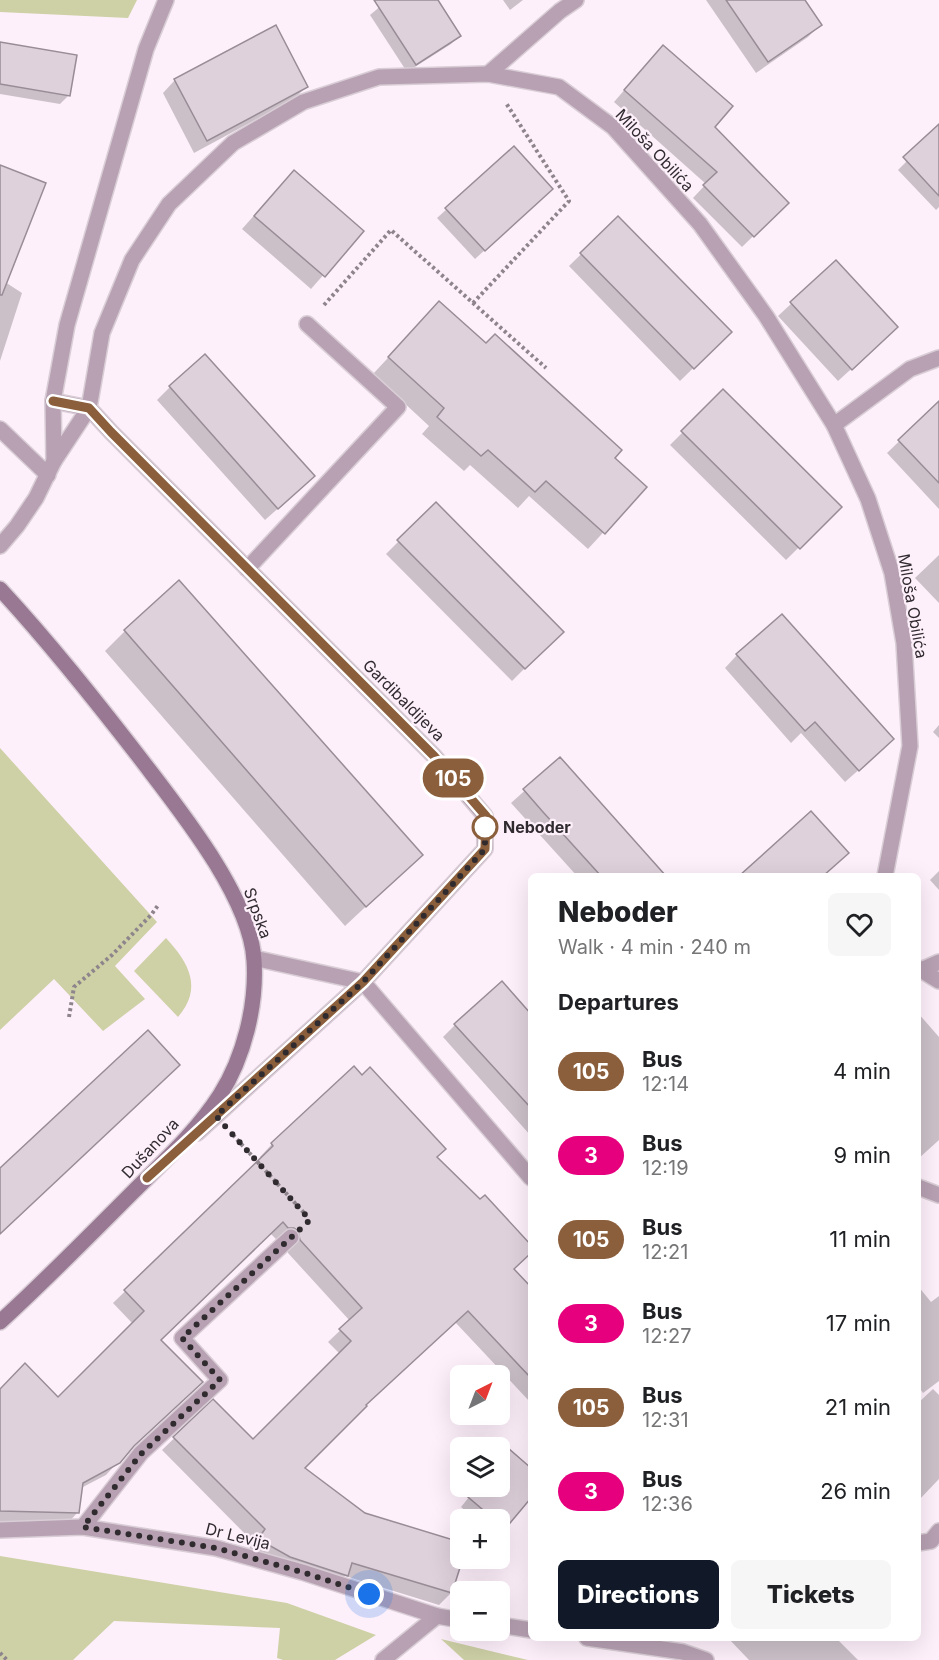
<!DOCTYPE html>
<html lang="en">
<head>
<meta charset="utf-8">
<style>
	:root { --surface:#fff; --page:#f6f6f6; --text:#202124; --muted:#757577; --accent:#111827 }
	body { margin:0; font-family:Inter,sans-serif; background:var(--page); color:var(--text); height:100vh; display:flex; flex-direction:column; font-size:22px; white-space:nowrap }
	* { box-sizing:border-box; margin:0 }
	p { font-size:20px; color:var(--muted) }
	.icon { flex:none; width:33px; height:33px; fill:none; stroke:currentColor; stroke-width:2; stroke-linecap:round; stroke-linejoin:round }
	.map { position:relative; flex:1; overflow:hidden }
	.side { position:absolute; left:528px; top:873px; width:393px; height:768px; display:flex; flex-direction:column; background:var(--surface); border-radius:9px; box-shadow:0 6px 24px #0002 }
	.side>* { flex:none }
	.badge { padding:0 12px; border-radius:20px; font-size:21px; line-height:39px }
	.needle { width:39px; rotate:42deg }
	.buttons { position:absolute; left:450px; top:1365px; display:grid; gap:12px }
	.buttons a { display:grid; place-items:center; width:60px; height:60px; border-radius:9px; background:var(--surface); box-shadow:0 6px 24px #0002; font-size:30px }
	.you { position:absolute; width:30px; height:30px; margin:-15px; border:4px solid #fff; border-radius:50%; background:#1a73e8; box-shadow:0 0 0 9px #1a73e833 }
	.map>.badge { position:absolute; translate:-50% -50%; box-shadow:0 0 0 3px #fff }
	h2 { padding:0 30px; font-size:22px; line-height:54px }
	.round { display:grid; place-items:center; flex:none; width:63px; height:63px; border-radius:9px; background:var(--page) }
	.summary { display:flex; align-items:center; justify-content:space-between; height:102px; padding:0 30px }
	h1 { font-size:28px; font-weight:800; line-height:45px }
	.cta { display:flex; gap:12px; margin-top:auto; padding:12px 30px }
	.cta a { flex:1; height:69px; border-radius:9px; background:var(--accent); color:#fff; font-size:24px; font-weight:800; line-height:69px; text-align:center }
	.cta a+a { background:var(--page); color:var(--text) }
	ul { padding:0; list-style:none }
	li { display:flex; align-items:center; gap:18px; height:84px; padding:0 30px }
	li div { flex:1 }
	li b { display:block; font-size:22px }
	li em { font-style:normal }
	li .badge { min-width:66px; font-weight:700; text-align:center }
	.map>svg:first-child { display:block }
	.green { fill:#ced1a6 }
	.shadow { fill:#0003 }
	.building { fill:#dfd1dc; stroke:#988c96; stroke-width:1.5 }
	.lines { fill:none; stroke-linecap:round; stroke-linejoin:round }
	.lane-casing { stroke:#d9cdd6; stroke-width:18 }
	.street-casing { stroke:#d9cdd6; stroke-width:18 }
	.secondary-casing { stroke:#d9cdd6; stroke-width:18 }
	.path { stroke:#8e858c; stroke-width:4; stroke-dasharray:3 3; stroke-linecap:butt }
	.lane { stroke:#b7a1b3; stroke-width:15 }
	.street { stroke:#b7a1b3; stroke-width:15 }
	.secondary { stroke:#987893; stroke-width:15 }
	.line-casing { stroke:#fff; stroke-width:14 }
	.line { stroke:#8b5e3c; stroke-width:9 }
	.walk { stroke:#302b2f; stroke-width:6; stroke-dasharray:0 10.8 }
	.stop-dot { fill:#fff; stroke:#8b5e3c; stroke-width:3 }
	.labels { text-anchor:middle; stroke-width:4.5; stroke-linejoin:round; paint-order:stroke }
	.street-label { font-size:16px; fill:#302b2f; stroke:#fef0fb }
	.stop-label { font-size:16px; font-weight:bold; fill:#302b2f; stroke:#fef0fb; text-anchor:start }
</style>
</head>
<body>
<div class="map">
<svg width="939" height="1660" viewBox="0 0 939 1660">
	<rect width="100%" height="100%" fill="#fef0fb"/>
	<g class="green">
		<path d="M0,0H137L128,18L0,12Z"/>
		<path d="M0,748L157,922L115,966L145,999L103,1031L54,979L0,1030Z"/>
		<path d="M166,938C189,963 203,988 178,1017L134,971Z"/>
		<path d="M0,1556L287,1603L376,1635L335,1660H283L277,1658L280,1628L114,1621L73,1660H0Z"/>
		<path d="M441,1639L528,1660H464Z"/>
	</g>
	<g class="shadow">
		<path d="M388,0H436L459,36L451,44L407,72L370,15Z"/>
		<path d="M503,0H523L510,10Z"/>
		<path d="M706,0H803L820,25L808,37L756,73Z"/>
		<path d="M12,56L69,95L60,104L0,94V85Z"/>
		<path d="M652,58L712,128L787,203L742,247L693,198L706,184L614,102Z"/>
		<path d="M175,80L306,87L294,99L194,153L163,93Z"/>
		<path d="M939,129V207L936,210L898,170L906,162L905,158Z"/>
		<path d="M514,148L542,198L475,259L437,218Z"/>
		<path d="M0,167L5,282L22,293L0,361Z"/>
		<path d="M281,185L362,231L311,289L242,229Z"/>
		<path d="M618,218L730,332L680,381L569,266Z"/>
		<path d="M836,262L883,340L838,381L778,316Z"/>
		<path d="M439,303L645,487L588,549L529,496L518,508L470,465L464,471L422,434L429,426L373,374Z"/>
		<path d="M170,387L300,489L265,520L157,400Z"/>
		<path d="M723,392L840,507L786,560L670,445Z"/>
		<path d="M939,403V509L887,453Z"/>
		<path d="M436,504L561,632L512,681L386,554Z"/>
		<path d="M939,555V603L915,578Z"/>
		<path d="M125,631L421,855L345,926L105,651Z"/>
		<path d="M737,655L879,752L845,782L801,733L791,743L725,668Z"/>
		<path d="M939,725V738L933,732Z"/>
		<path d="M560,759L664,876H577L511,803Z"/>
		<path d="M939,871V890L930,880Z"/>
		<path d="M918,1013L939,1037V1140L918,1159Z"/>
		<path d="M531,1016V1136L443,1037L455,1025Z"/>
		<path d="M354,1068L436,1157L531,1248V1251L513,1269L531,1289V1403L455,1322L364,1405L303,1468L365,1514L460,1544V1558L451,1593L439,1605L345,1576L335,1587L247,1552L253,1542L162,1450L213,1401L253,1441L340,1354L328,1342L350,1321L288,1253L287,1243L282,1240L276,1239L270,1233L159,1340L130,1449L106,1475L81,1488L78,1512L66,1525L0,1523V1390L58,1399L133,1324L113,1303L262,1159L260,1157L272,1144Z"/>
		<path d="M918,1286L931,1302L939,1296V1381L923,1393L918,1386Z"/>
		<path d="M933,1389L939,1395V1479L918,1501V1403Z"/>
		<path d="M509,1451L531,1470V1495L500,1532V1520H476L461,1507L478,1486H500V1461Z"/>
		<path d="M728,1638H836L858,1660H749Z"/>
	</g>
	<g class="building">
		<path d="M374,0H438L461,36L416,65Z"/>
		<path d="M726,0H805L822,25L768,62Z"/>
		<path d="M276,25L308,87L207,141L174,79Z"/>
		<path d="M0,42L77,55L70,96L0,84Z"/>
		<path d="M663,45L733,106L715,127L789,203L754,237L703,185L717,172L624,90Z"/>
		<path d="M939,124V196L903,157Z"/>
		<path d="M514,146L553,189L485,251L445,208Z"/>
		<path d="M0,165L46,183L2,295H0Z"/>
		<path d="M294,170L364,231L325,277L254,216Z"/>
		<path d="M618,216L732,332L694,369L580,253Z"/>
		<path d="M836,260L898,327L852,370L790,302Z"/>
		<path d="M439,301L486,343L495,334L622,450L615,458L647,487L605,534L546,481L535,492L488,450L481,456L437,417L444,408L388,357Z"/>
		<path d="M205,354L315,476L278,509L169,386Z"/>
		<path d="M723,389L842,507L800,549L681,431Z"/>
		<path d="M939,401V483L898,440Z"/>
		<path d="M436,502L564,632L525,669L397,540Z"/>
		<path d="M179,580L423,855L366,907L124,630Z"/>
		<path d="M782,614L894,739L859,771L815,722L805,731L736,654Z"/>
		<path d="M560,757L666,876H601L543,812L523,789Z"/>
		<path d="M811,811L849,853L823,876H739Z"/>
		<path d="M502,981L531,1014V1108L454,1024Z"/>
		<path d="M148,1030L180,1065L0,1234V1168Z"/>
		<path d="M354,1066L362,1075L370,1067L446,1149L437,1157L480,1199L485,1195L531,1245V1253L514,1269L531,1287V1378L468,1311L366,1405L367,1406L305,1468L365,1513L460,1542V1558H463L452,1593L352,1563L348,1576L290,1557L258,1539L265,1529L173,1437L213,1399L253,1439L351,1341L339,1329L362,1308L300,1240L298,1231L294,1228H288L283,1222L161,1340L203,1382L134,1446L120,1463L83,1483L79,1513L0,1511V1389L25,1363L58,1397L144,1311L124,1290L273,1146L271,1143Z"/>
		<path d="M500,1441L531,1468V1498L500,1535V1520H495L455,1486H500Z"/>
	</g>
	<g class="lines">
		<g class="lane-casing">
			<path id="lane" d="M0,429L48,475"/>
		</g>
		<g class="street-casing">
			<g id="street">
				<path d="M488,74L560,11L576,0"/>
				<path d="M53,401L89,408L111,432L434,756L485,816V849L363,982L197,1133"/>
				<path d="M834,425L910,369L939,358"/>
				<path d="M54,461L89,408L102,333L132,260L169,204L233,143L303,102L379,77L488,74L559,87L613,127L700,224L766,316L834,425L868,499L892,573L904,643L910,746L885,876"/>
				<path d="M0,546L17,526L36,498L54,461L53,401L67,325L146,49L166,0"/>
				<path d="M247,569L398,407L307,324"/>
				<path d="M254,958L363,982L531,1178"/>
				<path d="M918,968L939,981"/>
				<path d="M921,970L939,962"/>
				<path d="M918,1187L939,1195"/>
				<path d="M83,1527L141,1453L220,1380L182,1338L291,1237"/>
				<path d="M0,1530L83,1527L216,1548L302,1572L437,1616L460,1620"/>
				<path d="M918,1543L931,1541L939,1531"/>
				<path d="M500,1625L531,1630"/>
				<path d="M587,1638L683,1652L706,1660"/>
				<path d="M383,1660L437,1616"/>
			</g>
		</g>
		<g class="secondary-casing">
			<path id="secondary" d="M0,589C50,643 95,700 140,758C178,808 250,896 254,960C257,1005 244,1057 220,1095C197,1131 164,1161 134,1191C90,1235 46,1280 0,1322"/>
		</g>
		<g class="path">
			<path d="M473,303L569,201L506,103"/>
			<path d="M324,305L391,230L546,368"/>
			<path d="M69,1017L74,987L112,955L151,915L159,904"/>
			<path d="M233,1135L305,1214"/>
			<path d="M0,1653L7,1660"/>
		</g>
		<use href="#lane" class="lane"/>
		<use href="#street" class="street"/>
		<use href="#secondary" class="secondary"/>
	</g>
	<g class="lines">
		<g class="line-casing">
			<path id="line" d="M53,401L89,408L111,432L434,756L486,816L485,849L363,982L147,1178"/>
		</g>
		<use href="#line" class="line"/>
		<path class="walk" d="M369,1594L302,1572L216,1548L83,1527L141,1454L220,1380L182,1338L310,1220L216,1116L363,982L485,849V827"/>
	</g>
	<circle class="stop-dot" cx="485" cy="827" r="12"/>
	<g class="labels">
		<g class="street-label">
			<text transform="translate(655 150) rotate(47)" y="6">Miloša Obilića</text>
			<text transform="translate(913 606) rotate(80)" y="6">Miloša Obilića</text>
			<text transform="translate(404 700) rotate(45)" y="6">Gardibaldijeva</text>
			<text transform="translate(258 913) rotate(70)" y="6">Srpska</text>
			<text transform="translate(150 1148) rotate(-47)" y="6">Dušanova</text>
			<text transform="translate(238 1536) rotate(14)" y="6">Dr Levija</text>
		</g>
		<g class="stop-label">
			<text x="503" y="833">Neboder</text>
		</g>
	</g>
</svg>
<div class="buttons">
<a><svg class="needle" viewBox="-14 -14 28 28"><path d="M0-13l5 13h-10z" fill="#e53935"/><path d="M0 13l5-13h-10z" fill="#757577"/></svg></a>
<a><svg class="icon" aria-label="layers" viewBox="0 0 24 24"><path d="M12 4l9 5-9 5-9-5zM3 14l9 5 9-5"/></svg></a>
<a>+</a>
<a>−</a>
</div>
<div class="you" style="left:369px;top:1594px"></div>
<b class="badge" style="left:453px;top:778px;background:#8b5e3c;color:#fff">105</b>
<section class="side">
<div class="summary"><div><h1>Neboder</h1><p>Walk · 4 min · 240 m</p></div><a class="round"><svg class="icon" aria-label="heart" viewBox="0 0 24 24"><path d="M12 20l-8-8c-3-5 5-10 8-4 3-6 11-1 8 4z"/></svg></a></div>
<h2>Departures</h2>
<ul>
<li><span class="badge" style="background:#8b5e3c;color:#fff">105</span><div><b>Bus</b><p>12:14</p></div><em>4 min</em></li>
<li><span class="badge" style="background:#e6007e;color:#fff">3</span><div><b>Bus</b><p>12:19</p></div><em>9 min</em></li>
<li><span class="badge" style="background:#8b5e3c;color:#fff">105</span><div><b>Bus</b><p>12:21</p></div><em>11 min</em></li>
<li><span class="badge" style="background:#e6007e;color:#fff">3</span><div><b>Bus</b><p>12:27</p></div><em>17 min</em></li>
<li><span class="badge" style="background:#8b5e3c;color:#fff">105</span><div><b>Bus</b><p>12:31</p></div><em>21 min</em></li>
<li><span class="badge" style="background:#e6007e;color:#fff">3</span><div><b>Bus</b><p>12:36</p></div><em>26 min</em></li>
</ul>
<div class="cta"><a>Directions</a><a>Tickets</a></div>
</section>
</div>
</body>
</html>
